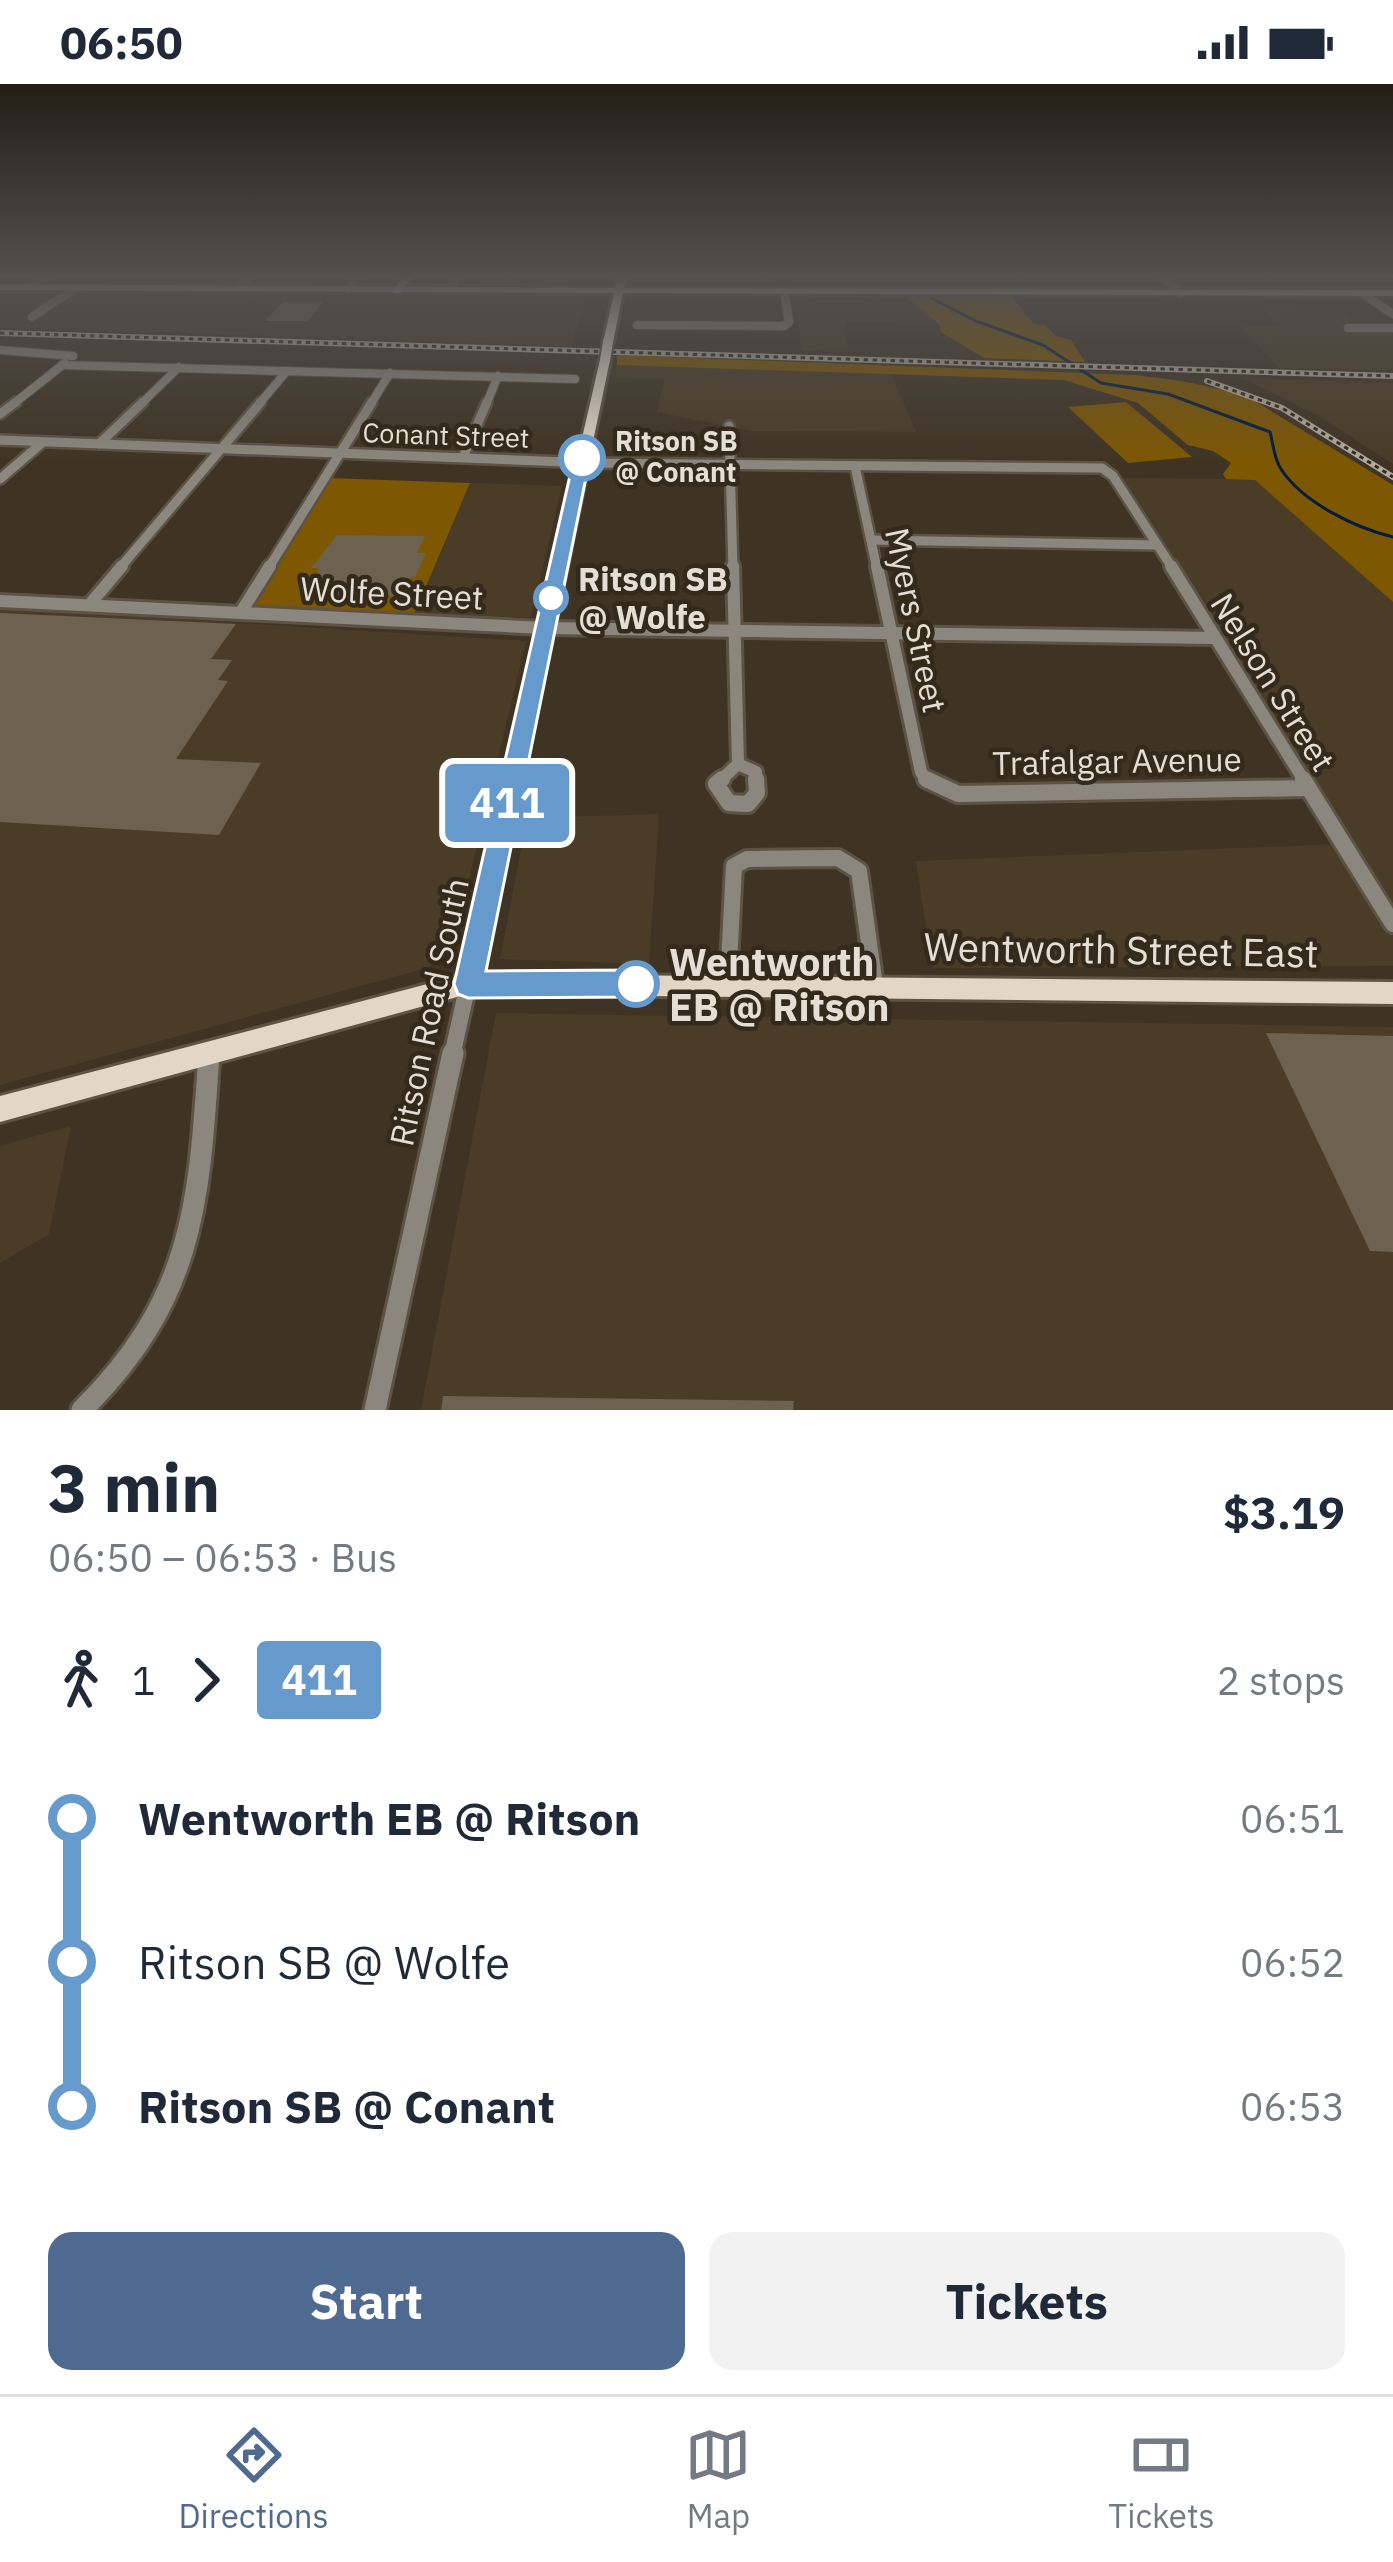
<!DOCTYPE html>
<html lang="en">
<head>
<meta charset="utf-8">
<style>
	:root { --surface:#fff; --page:#f2f2f3; --text:#1f2937; --muted:#747a83; --line:#e0e1e3; --accent:#4f6a90 }
	body { margin:0; font-family:"IBM Plex Sans",sans-serif; background:var(--page); color:var(--text); height:100vh; display:flex; flex-direction:column; font-size:45px; white-space:nowrap }
	* { box-sizing:border-box; margin:0 }
	p { font-size:39px; color:var(--muted) }
	.icon { flex:none; width:66px; height:66px; fill:none; stroke:currentColor; stroke-width:2; stroke-linecap:round; stroke-linejoin:round }
	.map { position:relative; height:1326px; overflow:hidden }
	.drawer { display:flex; flex-direction:column; background:var(--surface); flex:1 }
	.drawer>* { flex:none }
	.badge { padding:0 24px; border-radius:9px; font-size:42px; line-height:78px }
	.map>.badge { position:absolute; translate:-50% -50%; box-shadow:0 0 0 6px #fff }
	.legs { display:flex; align-items:center; gap:18px; height:132px; padding:0 48px; font-size:39px }
	.legs p { margin-inline-start:auto }
	.headline { display:flex; align-items:center; justify-content:space-between; height:204px; padding:0 48px }
	h1 { font-size:66px; font-weight:700; line-height:90px }
	.primary-button { display:flex; gap:24px; margin-top:auto; padding:24px 48px }
	.primary-button a { flex:1; height:138px; border-radius:24px; background:var(--accent); color:#fff; font-size:48px; font-weight:700; line-height:138px; text-align:center }
	.primary-button a+a { background:var(--page); color:var(--text) }
	ul { padding:0 48px; list-style:none }
	li { display:flex; align-items:center; gap:42px; height:144px; font-size:45px }
	li i { display:grid; place-items:center; width:18px; height:100%; margin:0 15px; background:currentColor }
	li i::after { content:''; width:30px; height:30px; margin:-15px; border:9px solid; border-radius:50%; background:var(--surface) }
	li p { margin-inline-start:auto }
	li:first-child i { background:linear-gradient(#0000 50%,currentColor 0) }
	li:last-child i { background:linear-gradient(currentColor 50%,#0000 0) }
	.status { display:flex; justify-content:space-between; align-items:center; height:84px; padding:0 60px; background:var(--surface); direction:ltr }
	.status svg { height:33px; fill:currentColor }
	.tab-bar { display:flex; justify-content:space-around; align-items:center; height:168px; border-top:3px solid var(--line); background:var(--surface); font-size:33px; color:var(--muted) }
	.tab-bar a { display:grid; justify-items:center; gap:6px }
	.tab-bar .current { color:var(--accent) }
	.map>svg:first-child { display:block }
	.built { fill:#4a3c26 }
	.green { fill:#7e5702 }
	.lines { fill:none; stroke-linecap:round; stroke-linejoin:round }
	.stream { stroke:#041d3d; stroke-width:3 }
	.building { fill:#6d6250 }
	.minor-far4-casing { stroke:#5d5344; stroke-width:10 }
	.minor-far3-casing { stroke:#5d5344; stroke-width:14 }
	.minor-far2-casing { stroke:#5d5344; stroke-width:18 }
	.minor-far1-casing { stroke:#5d5344; stroke-width:22 }
	.minor-casing { stroke:#5d5344; stroke-width:27 }
	.major-casing { stroke:#5d5344; stroke-width:6 }
	.highway-casing { stroke:#5d5344; stroke-width:6 }
	.minor-far4 { stroke:#8c877e; stroke-width:8 }
	.minor-far3 { stroke:#8c877e; stroke-width:9 }
	.minor-far2 { stroke:#8c877e; stroke-width:12 }
	.minor-far1 { stroke:#8c877e; stroke-width:16 }
	.minor { stroke:#8c877e; stroke-width:21 }
	.major { fill:#e2d7c6; fill-rule:evenodd }
	.highway { fill:#fdf8f0; fill-rule:evenodd }
	.rail-casing { stroke:#b2ab9f; stroke-width:6 }
	.rail { stroke:#342a1b; stroke-width:3; stroke-dasharray:4.5; stroke-linecap:butt }
	.major-bridge-casing { stroke:#5d5344; stroke-width:14; stroke-linecap:butt }
	.major-bridge { stroke:#e2d7c6; stroke-width:10 }
	.line-1 { fill:#69c; stroke:#fff; stroke-width:3 }
	.stop-1-dot { fill:#fff; stroke:#69c; stroke-width:6 }
	.labels { text-anchor:middle; stroke-width:9; stroke-linejoin:round; paint-order:stroke }
	.far-street-label { font-size:27px; fill:#e4ded4; stroke:#342a1b }
	.far-stop-label { font-size:27px; font-weight:bold; fill:#e4ded4; stroke:#342a1b; text-anchor:start }
	.stop-label { font-size:33px; font-weight:bold; fill:#e4ded4; stroke:#342a1b; text-anchor:start }
	.street-label { font-size:33px; fill:#e4ded4; stroke:#342a1b }
	.near-street-label { font-size:39px; fill:#e4ded4; stroke:#342a1b }
	.near-stop-label { font-size:39px; font-weight:bold; fill:#e4ded4; stroke:#342a1b; text-anchor:start }
</style>
</head>
<body>
<div class="status"><b>06:50</b><svg viewBox="0 0 49 12"><path d="M0 12V9h3v3zM5 12V6h3v6zM10 12V3h3v9zM15 12V0h3v12zM26 1h20v11H26zM47 4h2v5h-2z"/></svg></div>
<div class="map">
<svg width="1393" height="1326" viewBox="0 0 1393 1326">
	<rect width="100%" height="100%" fill="#3f3424"/>
	<g class="built">
		<path d="M90,192H398L392,202L77,201Z"/>
		<path d="M0,207H69L587,211L571,262L0,243Z"/>
		<path d="M869,209L904,211L939,240L845,238L849,268L801,267L797,222L872,223Z"/>
		<path d="M1262,224L1339,226L1359,241H1393V287L1279,284L1239,241L1283,242Z"/>
		<path d="M617,281L891,289L916,348L750,347L657,328L664,295L615,294Z"/>
		<path d="M1243,294L1393,299V380L1317,331Z"/>
		<path d="M1120,394L1255,395L1393,518V882L932,884L916,777L1343,760Z"/>
		<path d="M470,399L562,402L531,533H413Z"/>
		<path d="M0,524L526,557L457,845L430,883L0,1001Z"/>
		<path d="M659,730L649,880L500,875L527,734Z"/>
		<path d="M496,929L1393,943V1326H421Z"/>
		<path d="M71,1042L49,1150L0,1179V1062Z"/>
	</g>
	<g class="green">
		<path d="M904,211L1011,212L1034,240L1045,241L1056,252L1071,256L1085,278L984,274L941,248L939,240Z"/>
		<path d="M617,271L1135,291L1182,297L1243,310L1393,401V518L1255,396L1226,395L1223,390L1231,379L1213,367L1188,361L1138,319L1064,296L617,281Z"/>
		<path d="M1126,318L1192,373L1128,379L1068,323Z"/>
		<path d="M327,394L470,399L413,533L246,525Z"/>
	</g>
	<g class="lines">
		<path class="stream" d="M933,215L976,237L1043,261L1101,299L1168,310L1270,348C1273,359 1274,375 1281,385C1303,419 1356,444 1393,453"/>
	</g>
	<g class="building">
		<path d="M283,218H323L307,237H265Z"/>
		<path d="M337,451L425,452L417,469H426L415,494H407L399,512L304,511L319,484H311Z"/>
		<path d="M0,529L236,540L211,575L232,576L218,596L228,597L176,675L261,679L219,751L0,738Z"/>
		<path d="M1266,949L1393,952V1168L1370,1167Z"/>
		<path d="M443,1312L794,1317L793,1326H441Z"/>
	</g>
	<g class="lines">
		<g class="minor-far4-casing">
			<g id="minor-far4">
				<path d="M1163,192L1180,209"/>
				<path d="M31,203L48,192"/>
				<path d="M239,204L251,192"/>
				<path d="M348,205L359,192"/>
				<path d="M451,205L457,192"/>
				<path d="M1362,209L1393,230"/>
				<path d="M32,233L75,204"/>
				<path d="M637,241L784,242L789,238L784,207"/>
				<path d="M1348,244H1393"/>
				<path d="M0,266L73,272"/>
				<path d="M62,281L575,295"/>
				<path d="M12,321L65,279"/>
				<path d="M140,321L179,283"/>
				<path d="M258,321L287,287"/>
				<path d="M370,321L390,289"/>
				<path d="M486,321L498,292"/>
			</g>
		</g>
		<g class="minor-far3-casing">
			<g id="minor-far3">
				<path d="M0,330L16,318"/>
				<path d="M729,342L733,485"/>
				<path d="M0,356L592,379L1102,384L1113,392L1173,485"/>
				<path d="M99,360L143,318"/>
				<path d="M463,373L487,318"/>
				<path d="M855,382L877,485"/>
				<path d="M0,395L43,358"/>
				<path d="M871,456L1157,461"/>
				<path d="M119,485L261,318"/>
				<path d="M268,485L372,318"/>
			</g>
		</g>
		<g class="minor-far2-casing">
			<g id="minor-far2">
				<path d="M733,482L738,680"/>
				<path d="M877,482L921,688L928,698"/>
				<path d="M1171,482L1305,698"/>
				<path d="M0,517L544,544L1213,554"/>
				<path d="M90,520L122,482"/>
				<path d="M241,528L270,482"/>
				<path d="M738,680L756,688V698"/>
				<path d="M719,698L738,680"/>
			</g>
		</g>
		<g class="minor-far1-casing">
			<g id="minor-far1">
				<path d="M722,695L716,700L729,719L748,720L757,709L756,695"/>
				<path d="M926,695L958,710L1307,704"/>
				<path d="M1303,695L1393,840"/>
				<path d="M728,900L734,782L747,775L838,774L859,787L875,902"/>
				<path d="M452,972L468,900"/>
			</g>
		</g>
		<g class="minor-casing">
			<g id="minor">
				<path d="M82,1326C195,1214 199,1118 209,970"/>
				<path d="M375,1326L453,969"/>
			</g>
		</g>
		<g class="major-casing">
			<g id="major">
				<path d="M618,192H626L624,204L1393,206V212L623,209L613,258L608,261L603,258L614,209L0,206V200L615,204Z"/>
				<path d="M605,273L610,276L482,890L1393,898V920L468,910L0,1038V1012L458,892L600,276Z"/>
			</g>
		</g>
		<g class="highway-casing">
			<path id="highway" d="M402,192H413L400,209H392Z"/>
		</g>
		<use href="#minor-far4" class="minor-far4"/>
		<use href="#minor-far3" class="minor-far3"/>
		<use href="#minor-far2" class="minor-far2"/>
		<use href="#minor-far1" class="minor-far1"/>
		<use href="#minor" class="minor"/>
		<use href="#major" class="major"/>
		<use href="#highway" class="highway"/>
		<g class="rail-casing">
			<g id="rail">
				<path d="M0,249L1393,292"/>
				<path d="M1207,297L1282,324L1393,393"/>
			</g>
		</g>
		<use href="#rail" class="rail"/>
		<g class="major-bridge-casing">
			<path id="major-bridge" d="M605,276L608,258"/>
		</g>
		<use href="#major-bridge" class="major-bridge"/>
	</g>
	<linearGradient id="sky" x2="0" y2="1"><stop stop-color="#231d14"/><stop offset="0.51" stop-color="#525050"/><stop offset="1" stop-color="#525050" stop-opacity="0"/></linearGradient>
	<rect width="1393" height="378" fill="url(#sky)"/>
	<path class="line-1" d="M582,369L590,374L486,887L636,886L646,890L651,900L646,909L636,913L468,914L458,910L454,900L574,374Z"/>
	<g class="stop-1-dot">
		<circle cx="582" cy="374" r="21"/>
		<circle cx="551" cy="514" r="15"/>
		<circle cx="636" cy="900" r="21"/>
	</g>
	<g class="labels">
		<g class="far-street-label">
			<text transform="translate(446 352) rotate(2)" y="9">Conant Street</text>
		</g>
		<g class="far-stop-label">
			<text x="615" y="367">Ritson SB<tspan x="615" dy="31">@ Conant</tspan></text>
		</g>
		<g class="stop-label">
			<text x="578" y="507">Ritson SB<tspan x="578" dy="38">@ Wolfe</tspan></text>
		</g>
		<g class="street-label">
			<text transform="translate(392 509) rotate(3)" y="12">Wolfe Street</text>
			<text transform="translate(916 536) rotate(78)" y="12">Myers Street</text>
			<text transform="translate(1273 598) rotate(58)" y="12">Nelson Street</text>
			<text transform="translate(1117 677) rotate(-1)" y="12">Trafalgar Avenue</text>
			<text transform="translate(429 928) rotate(-78)" y="12">Ritson Road South</text>
		</g>
		<g class="near-street-label">
			<text transform="translate(1121 866) rotate(1)" y="14">Wentworth Street East</text>
		</g>
		<g class="near-stop-label">
			<text x="669" y="892">Wentworth<tspan x="669" dy="45">EB @ Ritson</tspan></text>
		</g>
	</g>
</svg>
<b class="badge" style="left:507px;top:719px;background:#69c;color:#fff">411</b>
</div>
<section class="drawer">
<div class="headline"><div><h1>3 min</h1><p>06:50 – 06:53 · Bus</p></div><b>$3.19</b></div>
<div class="legs"><svg class="icon" aria-label="walk" viewBox="0 0 24 24"><circle cx="13" cy="4" r="2"/><path d="M13 8l-2 6 4 7M11 14l-3 7M7 12l3-4h3l4 4"/></svg>1<svg class="icon" aria-label="forward" viewBox="0 0 24 24"><path d="M9 5l7 7-7 7"/></svg><b class="badge" style="background:#69c;color:#fff">411</b><p>2 stops</p></div>
<ul>
<li><i style="color:#69c"></i><b>Wentworth EB @ Ritson</b><p>06:51</p></li>
<li><i style="color:#69c"></i><span>Ritson SB @ Wolfe</span><p>06:52</p></li>
<li><i style="color:#69c"></i><b>Ritson SB @ Conant</b><p>06:53</p></li>
</ul>
<div class="primary-button"><a>Start</a><a>Tickets</a></div>
</section>
<nav class="tab-bar">
<a class="current"><svg class="icon" aria-label="directions" viewBox="0 0 24 24"><path d="M12 3l9 9-9 9-9-9zM9 14v-3h6M13 9l2 2-2 2"/></svg>Directions</a>
<a><svg class="icon" aria-label="map" viewBox="0 0 24 24"><path d="M3 6l6-2 6 2 6-2v14l-6 2-6-2-6 2zM9 4v14M15 6v14"/></svg>Map</a>
<a><svg class="icon" aria-label="tickets" viewBox="0 0 24 24"><path d="M3 7h18v10H3zM15 7v10"/></svg>Tickets</a>
</nav>
</body>
</html>
